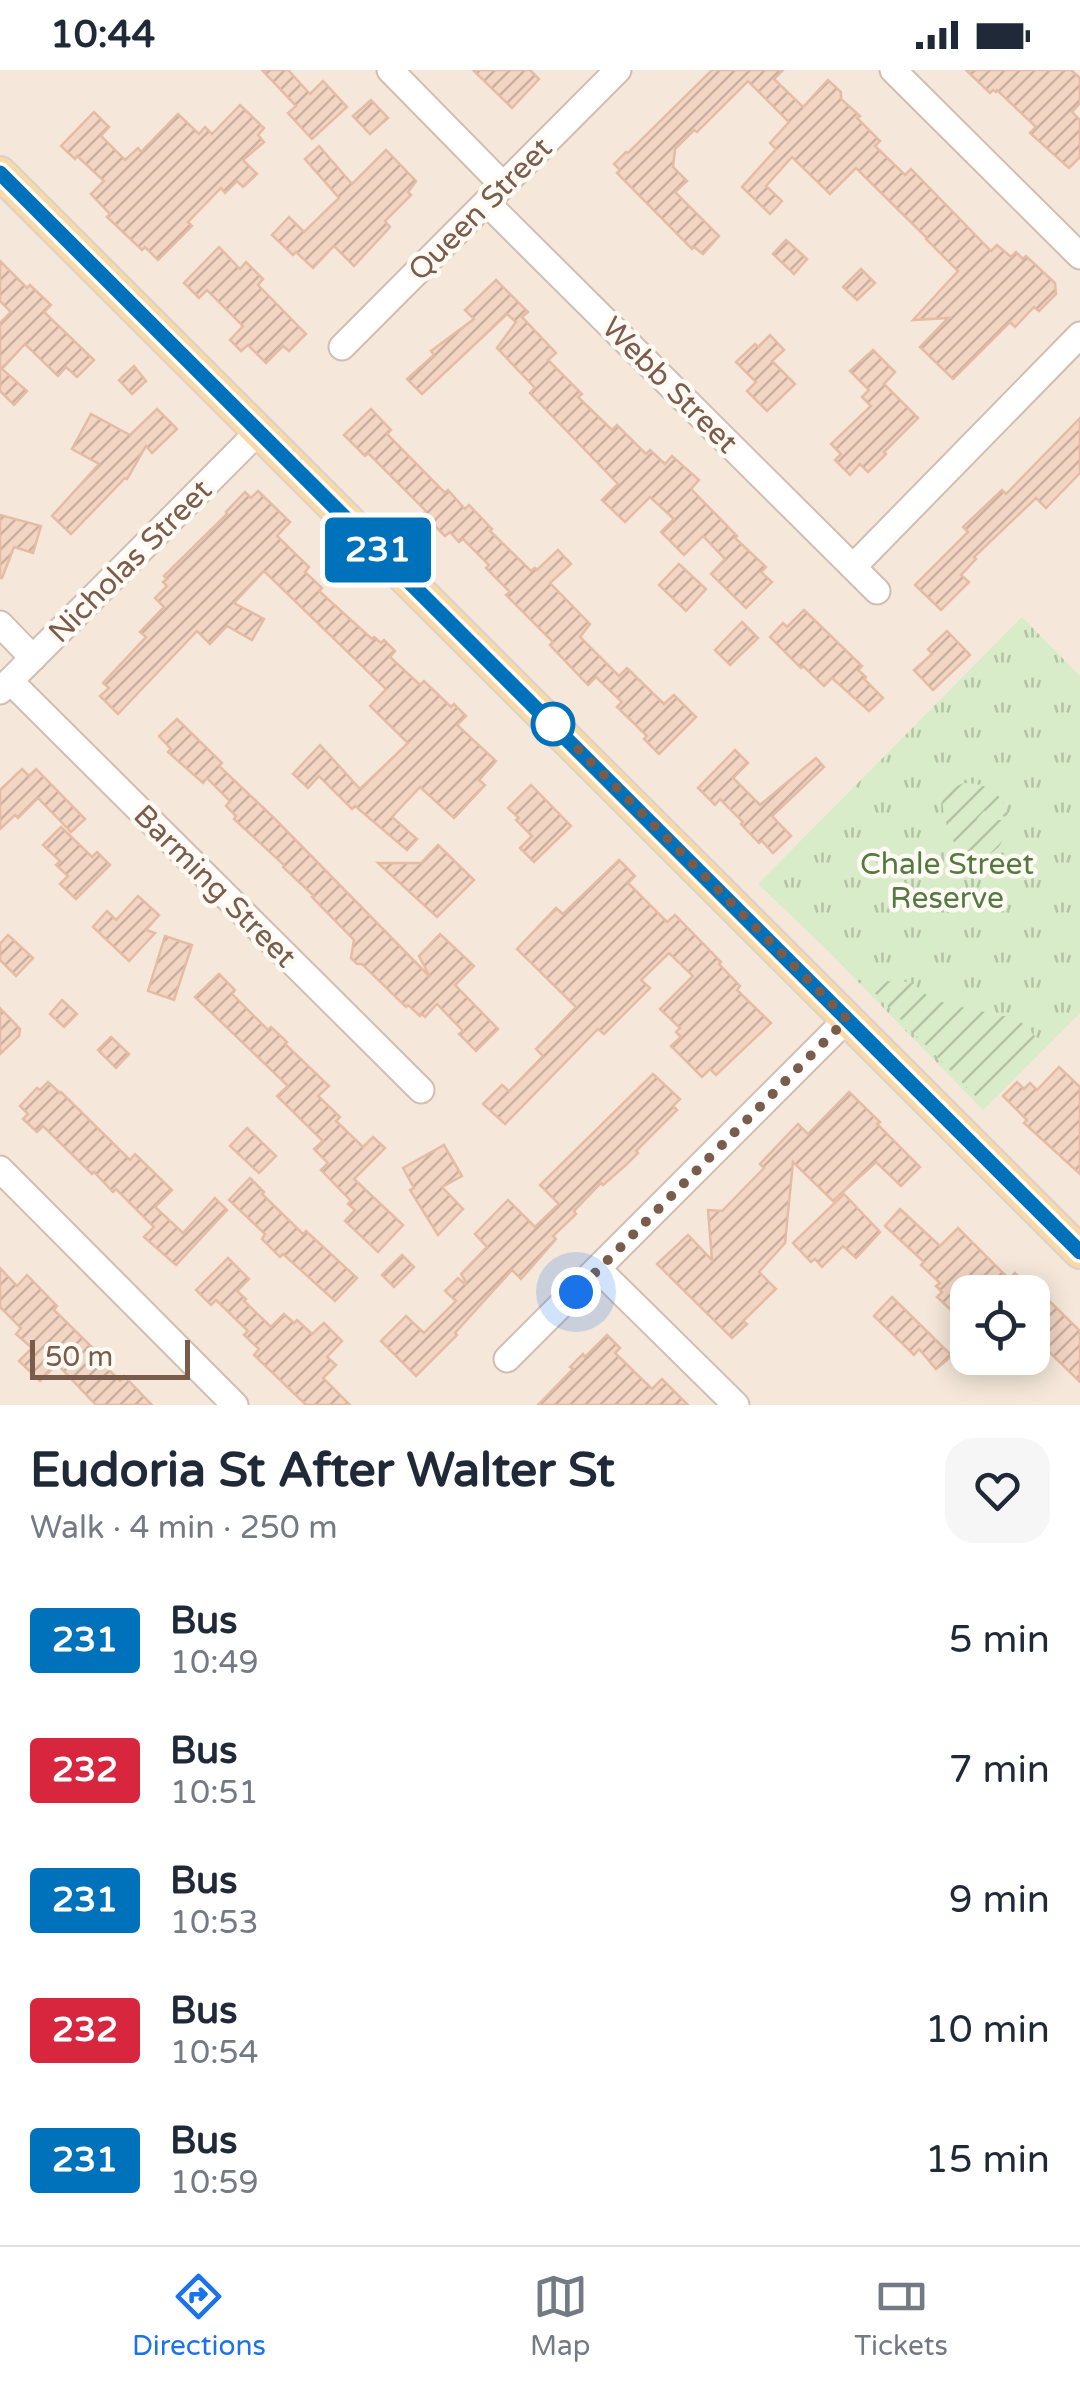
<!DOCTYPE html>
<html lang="en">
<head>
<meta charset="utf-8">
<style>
	:root { --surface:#fff; --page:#f6f6f7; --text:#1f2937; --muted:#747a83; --line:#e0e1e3; --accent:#1a73e8 }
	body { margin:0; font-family:"Varela Round",sans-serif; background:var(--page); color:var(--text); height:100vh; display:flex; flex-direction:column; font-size:38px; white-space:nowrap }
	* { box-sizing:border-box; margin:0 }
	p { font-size:32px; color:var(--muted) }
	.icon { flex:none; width:55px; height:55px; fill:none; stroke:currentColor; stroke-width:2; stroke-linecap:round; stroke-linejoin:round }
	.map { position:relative; height:1335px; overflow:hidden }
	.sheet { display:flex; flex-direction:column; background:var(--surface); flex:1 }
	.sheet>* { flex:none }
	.badge { padding:0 20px; border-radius:8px; font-size:35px; line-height:65px }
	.tools { position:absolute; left:950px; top:1205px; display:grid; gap:20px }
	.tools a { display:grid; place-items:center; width:100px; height:100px; border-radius:20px; background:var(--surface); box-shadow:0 5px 25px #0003; font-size:50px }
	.scale { position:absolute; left:30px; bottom:25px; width:160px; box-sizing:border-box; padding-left:10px; border:5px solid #7a5c4d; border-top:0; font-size:28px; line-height:35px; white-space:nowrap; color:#7a5c4d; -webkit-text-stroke:8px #fffaf3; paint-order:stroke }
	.you { position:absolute; width:50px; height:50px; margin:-25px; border:8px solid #fff; border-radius:50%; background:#1a73e8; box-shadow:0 0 0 15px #1a73e833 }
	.map>.badge { position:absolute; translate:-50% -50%; box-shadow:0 0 0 5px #fff }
	.round { display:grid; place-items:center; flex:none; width:105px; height:105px; border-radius:30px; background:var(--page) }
	.overview { display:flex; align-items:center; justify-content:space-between; height:170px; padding:0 30px }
	h1 { font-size:48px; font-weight:700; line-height:75px }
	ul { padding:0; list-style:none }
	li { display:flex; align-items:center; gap:30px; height:130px; padding:0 30px }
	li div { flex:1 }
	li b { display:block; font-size:38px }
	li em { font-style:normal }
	li .badge { min-width:110px; font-weight:700; text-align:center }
	.status { display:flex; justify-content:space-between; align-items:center; height:70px; padding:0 50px; background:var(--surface); direction:ltr }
	.status svg { height:28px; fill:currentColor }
	.tab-bar { display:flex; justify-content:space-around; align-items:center; height:140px; border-top:2px solid var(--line); background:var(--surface); font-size:28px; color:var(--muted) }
	.tab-bar a { display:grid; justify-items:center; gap:5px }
	.tab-bar .selected { color:var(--accent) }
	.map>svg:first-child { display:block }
	.residential { fill:#f5e8da; fill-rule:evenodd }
	.park { fill:url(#park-tufts) }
	.garden { fill:url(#garden-furrows) }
	.building { fill:url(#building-hatch); stroke:#e6bba3; stroke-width:2.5 }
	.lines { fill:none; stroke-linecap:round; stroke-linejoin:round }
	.minor-casing { stroke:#d1beb0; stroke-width:29 }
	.major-casing { stroke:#dad1cd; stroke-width:36 }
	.minor { stroke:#fff; stroke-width:25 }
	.major { stroke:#fbd9a5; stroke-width:32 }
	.line-casing { stroke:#fff; stroke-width:22 }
	.line { stroke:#0072bc; stroke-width:15 }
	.walk { stroke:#7a5c4d; stroke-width:10; stroke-dasharray:0 18 }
	.stop-dot { fill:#fff; stroke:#0072bc; stroke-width:5 }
	.labels { text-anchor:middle; stroke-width:9; stroke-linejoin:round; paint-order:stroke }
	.street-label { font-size:30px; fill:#7a5c4d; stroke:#fffaf3 }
	.park-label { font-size:30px; fill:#537a41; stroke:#fffaf3 }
</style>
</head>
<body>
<div class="status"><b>10:44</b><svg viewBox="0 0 49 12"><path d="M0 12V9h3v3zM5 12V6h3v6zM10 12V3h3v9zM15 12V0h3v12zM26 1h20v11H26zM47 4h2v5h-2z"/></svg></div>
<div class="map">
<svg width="1080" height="1335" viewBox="0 0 1080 1335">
	<defs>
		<pattern id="park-tufts" width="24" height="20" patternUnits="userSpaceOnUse" patternTransform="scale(2.5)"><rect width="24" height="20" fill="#d8ecc9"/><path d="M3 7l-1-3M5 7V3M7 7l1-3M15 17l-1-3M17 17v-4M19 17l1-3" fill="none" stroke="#b4c2a5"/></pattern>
		<pattern id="garden-furrows" width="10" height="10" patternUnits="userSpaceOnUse" patternTransform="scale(2.5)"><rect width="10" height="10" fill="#d8ecc9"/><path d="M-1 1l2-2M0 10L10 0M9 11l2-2" fill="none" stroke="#b4c2a5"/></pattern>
		<pattern id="building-hatch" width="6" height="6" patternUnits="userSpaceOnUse" patternTransform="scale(2.5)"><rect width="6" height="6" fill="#f3d5c3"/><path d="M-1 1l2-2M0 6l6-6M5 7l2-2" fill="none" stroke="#cab0a1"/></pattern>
	</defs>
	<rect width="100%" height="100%" fill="#fdf6ec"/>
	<path class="residential" d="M0,0H1080V1335H0ZM968,1222H1032V1288H968Z"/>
	<path class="park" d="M1022,547L1080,606V943L983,1040L827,880L758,814Z"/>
	<g class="garden">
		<path d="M964,713C988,713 1004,724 1009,748L984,741L977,749L981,758H990L997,750H1003L1008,756C1001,782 990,789 963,785C948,766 944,751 942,728L952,718Z"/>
		<path d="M899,910L914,914L929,927L947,934L1018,949L1044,975L983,1034L872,920L881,912Z"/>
	</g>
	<g class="building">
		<path d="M262,0H288L310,24L323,11L347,37L312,69L288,43L296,36Z"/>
		<path d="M473,0H530L539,9L512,38Z"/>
		<path d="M712,0H783L774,9L803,37L828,10L841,22V29L860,46L857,48L880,71L875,76L905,105L911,99L991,181L997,175L1011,187L1016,182L1023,189L1026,186L1055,213L1056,224L1039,241L1034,237L1015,257L1010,252L953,309L920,277L948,248L913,250L958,201L926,169L927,168L856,98L830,124L792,87L766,116L782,131L770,144L742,117L776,79L770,73L789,52L748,11L697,62L694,60L675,79L673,97L687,111L675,122L719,166L703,184L694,177L692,179L617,103L620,100L614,94L626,82L628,83Z"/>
		<path d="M966,0H1071L1080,8V33L1072,42L1080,50V87L1069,98L1030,63L1036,57L997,20L996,22L993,20L990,23Z"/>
		<path d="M371,30L388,48L370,64L353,46Z"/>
		<path d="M240,35L264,58L258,65L264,72L243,90L257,104L243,117L237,111L225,123L221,118L188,152L192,156L158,190L145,177L142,180L107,147L110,144L91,124L104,111L77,86L75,89L61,76L94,42L109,57L101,66L125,90L138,78L141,82L178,44L199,64L205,57L212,64Z"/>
		<path d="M319,76L352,114L386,80L416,111L408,122L411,125L385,151L390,157L354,196L334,176L313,198L296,182L293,185L272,165L289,147L304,162L339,128L305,89Z"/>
		<path d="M786,170L807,189L794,204L773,184Z"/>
		<path d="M219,177L240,199L246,192L263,209L258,215L306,264L289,281L283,276L266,293L248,275L241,281L230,270L243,256L207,220L199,228L184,213Z"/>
		<path d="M0,191L27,218L30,215L51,235L44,242L94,290L77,307L66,297L58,306L25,274L2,299L27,321L14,335L0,321V253L11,242L0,231Z"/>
		<path d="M861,199L875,213L857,230L843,217Z"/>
		<path d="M496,210L528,242L522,247L556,283L548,290L582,324L578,327L612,360L617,355L646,384L650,380L665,394L672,386L699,410L691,419L737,466L735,468L766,497L761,502L772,512L746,538L711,504L725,489L703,466L684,485L661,462L674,449L650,427L625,452L602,430L618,414L530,323L535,318L497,278L516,252L507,244L422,324L407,309L434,285L431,281L474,249L465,240Z"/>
		<path d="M770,265L784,280L772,291L795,314L767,341L747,321L756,312L736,292L755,274L758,277Z"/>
		<path d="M873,280L895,302L884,314L918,348L884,382L886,384L868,402L860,394L850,405L835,390L841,384L831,374L871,336L862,327L869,320L850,301Z"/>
		<path d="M134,296L146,311L132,324L119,310Z"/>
		<path d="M157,339L177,359L152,383L146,376L127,409L125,408L71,464L52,446L99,394L72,379L91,344L130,365Z"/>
		<path d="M371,339L391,360L387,364L445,423L448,420L465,439L469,435L492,459L490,461L531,501L535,498L537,500L558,480L571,494L550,513L590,554L580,567L619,606L627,598L664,634L674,625L696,647L659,684L644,669L647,666L617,637L622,632L596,607L588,615L550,575L553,572L506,525L510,522L486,498L489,495L463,469L459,472L450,462L445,466L423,444L426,441L368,383L365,386L344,365Z"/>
		<path d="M1080,348V403L1046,438L1036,428L974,487L976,489L961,505L969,512L941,540L915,515L968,462L963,457L1002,420L1006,424Z"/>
		<path d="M258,421L290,452L277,466L309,497L305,502L322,518L319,521L372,569L374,567L381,573L384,570L395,581L390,587L420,615L424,611L451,637L454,634L466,646L457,655L496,691L479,710L485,715L454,748L420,717L392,747L417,769L407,780L355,736L352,739L319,706L308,718L293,704L320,675L360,719L408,673L370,636L386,619L264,501L234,533L264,549L252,570L227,556L210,574L197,561L118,644L100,626L109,618L103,613L146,567L140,562L164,537L155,528L167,516L163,512L167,509L164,506L227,444L226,442L245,422L251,428Z"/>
		<path d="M0,445L41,456L33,483L14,477L2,508H0Z"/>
		<path d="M679,494L706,519L686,541L659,515Z"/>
		<path d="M804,540L862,596L858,600L866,607L864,609L883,628L869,641L832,608L824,616L803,596L801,598L770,567L783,553L787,557Z"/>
		<path d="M742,552L758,568L730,595L715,580Z"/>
		<path d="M947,561L970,585L933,620L914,600L932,584L928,579Z"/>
		<path d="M177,649L222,693L219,696L274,748L430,907L419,886L440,864L474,896L455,915L498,959L476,981L459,964L463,961L437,934L425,947L422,944L420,946L408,935L406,937L362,894H357L351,888L354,870L312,827L314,826L283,797L284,795L234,749L236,746L226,736L230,731L207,708L203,713L168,682L171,679L159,666Z"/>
		<path d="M735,680L748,693L733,708L760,735L816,688L824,697L772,746L791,766L773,783L762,771L759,773L741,754L743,752L720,729L715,735L698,718Z"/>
		<path d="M22,699L29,706L36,699L85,749L71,762L38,728L18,748L15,745L0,759V720Z"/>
		<path d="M531,715L571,756L534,792L520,778L532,766L516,750L519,748L508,738Z"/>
		<path d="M61,757L92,787L97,782L110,795L76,829L60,814L68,806L56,795L60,791L43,775Z"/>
		<path d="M438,775L474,810L437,847L378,793H421Z"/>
		<path d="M619,790L635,806L628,813L667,852L675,845L721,892L719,894L740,916L737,920L771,953L716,1005L710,999L702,1007L671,976L681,967L676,962L680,958L660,939L693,906L669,883L641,910L650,918L604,964L598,959L505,1054L483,1034L502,1015L509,1021L543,986L536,979L576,937L517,879L556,838L563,844Z"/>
		<path d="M138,826L159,845L146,860L155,863L129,891L93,857L107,841L116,850Z"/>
		<path d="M8,865L33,888L16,906L0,890V874Z"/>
		<path d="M165,866L192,875L174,930L148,921Z"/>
		<path d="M219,904L235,920L232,924L268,960L271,957L287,972L285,974L329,1016L318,1026L340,1047L336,1051L363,1077L373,1067L385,1078L354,1109L403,1155L378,1182L345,1151L355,1140L348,1134L351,1131L321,1100L328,1093L314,1079L323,1071L277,1026L288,1016L195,927Z"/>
		<path d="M62,930L77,944L64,957L50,944Z"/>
		<path d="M0,938L20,959L19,966L0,984Z"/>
		<path d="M111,967L129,984L116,998L98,980Z"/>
		<path d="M1059,997L1080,1017V1104L1024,1053L1027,1050L1003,1026L1017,1012L1024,1019L1030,1013L1037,1020Z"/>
		<path d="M653,1004L680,1029L673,1036L677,1040L636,1081L638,1083L627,1094L603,1115L601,1113L574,1141L576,1144L553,1166L556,1169L521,1209L512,1200L455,1263L457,1265L416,1306L381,1271L406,1246L424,1263L456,1231L445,1221L458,1208L465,1214L466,1212L461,1204L487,1177L475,1164L508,1130L535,1157L559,1134L540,1115Z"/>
		<path d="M48,1012L60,1023L61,1022L130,1090L135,1084L172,1120L155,1137L183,1163L215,1128L227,1140L176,1195L144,1167L154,1157L116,1119L113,1122L94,1102L92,1104L43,1056L37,1062L23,1049L28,1044L20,1036L37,1018L40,1020Z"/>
		<path d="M849,1022L880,1052L877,1054L920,1097L901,1116L876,1092L833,1131L793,1092L785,1173L759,1202L776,1219L743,1251L747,1254L732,1268L657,1194L688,1165L712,1190L708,1140L722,1141L764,1098L760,1094L798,1054L808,1064Z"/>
		<path d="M247,1058L276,1086L259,1103L230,1076Z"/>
		<path d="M444,1075L462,1106L442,1117L463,1139L438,1165L410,1120L414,1118L403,1098Z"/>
		<path d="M250,1108L264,1122L262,1124L303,1164L306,1161L357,1208L335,1231L283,1184L280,1187L262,1169L265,1164L229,1130Z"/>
		<path d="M844,1124L880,1162L856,1188L843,1176L822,1197L815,1189L811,1192L793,1173Z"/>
		<path d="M900,1139L940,1176L958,1158L1009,1209L1015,1203L1032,1220V1214L1080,1261V1312L1032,1265V1222H968L951,1240L937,1227L942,1222L936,1216L940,1213L921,1195L924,1192L885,1156Z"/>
		<path d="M402,1185L414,1197L394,1217L382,1205Z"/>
		<path d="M228,1188L249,1209L237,1221L246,1229L244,1231L271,1257L284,1244L294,1253L297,1250L312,1264L324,1253L342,1271L327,1287L336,1295L323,1308L350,1335H306L254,1285L259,1279L244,1265L248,1261L216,1230L211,1235L196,1220Z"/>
		<path d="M0,1198L17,1216L27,1205L57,1236L54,1240L98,1283L95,1286L120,1311L124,1306L152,1335H96L57,1294L40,1311L19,1291L32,1278L16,1264L21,1258L0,1237Z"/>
		<path d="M892,1227L952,1286L936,1299L919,1279L914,1285L874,1246Z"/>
		<path d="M607,1265L620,1278L615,1283L652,1319L662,1309L688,1335H538L573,1299L570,1297L583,1284L585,1287Z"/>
	</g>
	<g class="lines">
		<g class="minor-casing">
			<g id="minor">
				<path d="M390,0L503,115"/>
				<path d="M893,0L1080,186"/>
				<path d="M487,133L877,521"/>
				<path d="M342,277L618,0"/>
				<path d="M853,497L1080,265"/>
				<path d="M0,554L33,588"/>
				<path d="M10,611L421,1020"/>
				<path d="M0,621L259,361"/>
				<path d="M0,1099L235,1335"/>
				<path d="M598,1199L736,1335"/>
				<path d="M507,1289L847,949"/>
			</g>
		</g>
		<g class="major-casing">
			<path id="major" d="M0,103L1080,1182"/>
		</g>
		<use href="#minor" class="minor"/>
		<use href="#major" class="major"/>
	</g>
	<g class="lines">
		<g class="line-casing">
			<path id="line" d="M0,103L1080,1182"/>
		</g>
		<use href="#line" class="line"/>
		<path class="walk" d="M553,654L847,949L576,1222"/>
	</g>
	<circle class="stop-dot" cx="553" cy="654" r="20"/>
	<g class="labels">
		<g class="street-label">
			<text transform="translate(480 139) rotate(-45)" y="10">Queen Street</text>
			<text transform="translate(670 315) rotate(45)" y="10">Webb Street</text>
			<text transform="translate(130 491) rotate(-45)" y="10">Nicholas Street</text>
			<text transform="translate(215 816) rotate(45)" y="10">Barming Street</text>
		</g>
		<g class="park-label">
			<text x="947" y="804">Chale Street<tspan x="947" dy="34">Reserve</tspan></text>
		</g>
	</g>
</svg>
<div class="tools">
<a><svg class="icon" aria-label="locate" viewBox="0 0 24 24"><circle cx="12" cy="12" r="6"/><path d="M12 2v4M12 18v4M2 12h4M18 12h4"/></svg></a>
</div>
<div class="scale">50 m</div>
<div class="you" style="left:576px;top:1222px"></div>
<b class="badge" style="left:378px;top:480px;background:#0072bc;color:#fff">231</b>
</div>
<section class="sheet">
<div class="overview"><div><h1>Eudoria St After Walter St</h1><p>Walk · 4 min · 250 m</p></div><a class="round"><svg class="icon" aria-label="heart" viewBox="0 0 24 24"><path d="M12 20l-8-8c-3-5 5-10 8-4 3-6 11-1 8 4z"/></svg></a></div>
<ul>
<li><span class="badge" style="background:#0072bc;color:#fff">231</span><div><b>Bus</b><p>10:49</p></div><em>5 min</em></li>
<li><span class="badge" style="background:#d7263d;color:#fff">232</span><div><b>Bus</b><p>10:51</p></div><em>7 min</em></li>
<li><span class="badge" style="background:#0072bc;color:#fff">231</span><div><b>Bus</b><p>10:53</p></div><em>9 min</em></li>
<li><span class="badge" style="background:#d7263d;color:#fff">232</span><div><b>Bus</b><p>10:54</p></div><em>10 min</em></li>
<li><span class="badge" style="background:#0072bc;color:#fff">231</span><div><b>Bus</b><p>10:59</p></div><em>15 min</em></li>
</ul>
</section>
<nav class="tab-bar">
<a class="selected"><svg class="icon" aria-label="directions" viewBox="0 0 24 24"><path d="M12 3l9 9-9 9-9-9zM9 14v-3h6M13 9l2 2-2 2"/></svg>Directions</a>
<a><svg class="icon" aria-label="map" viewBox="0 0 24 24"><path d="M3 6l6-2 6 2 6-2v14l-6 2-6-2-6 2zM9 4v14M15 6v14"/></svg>Map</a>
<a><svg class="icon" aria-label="tickets" viewBox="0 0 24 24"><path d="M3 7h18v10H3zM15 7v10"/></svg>Tickets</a>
</nav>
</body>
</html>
